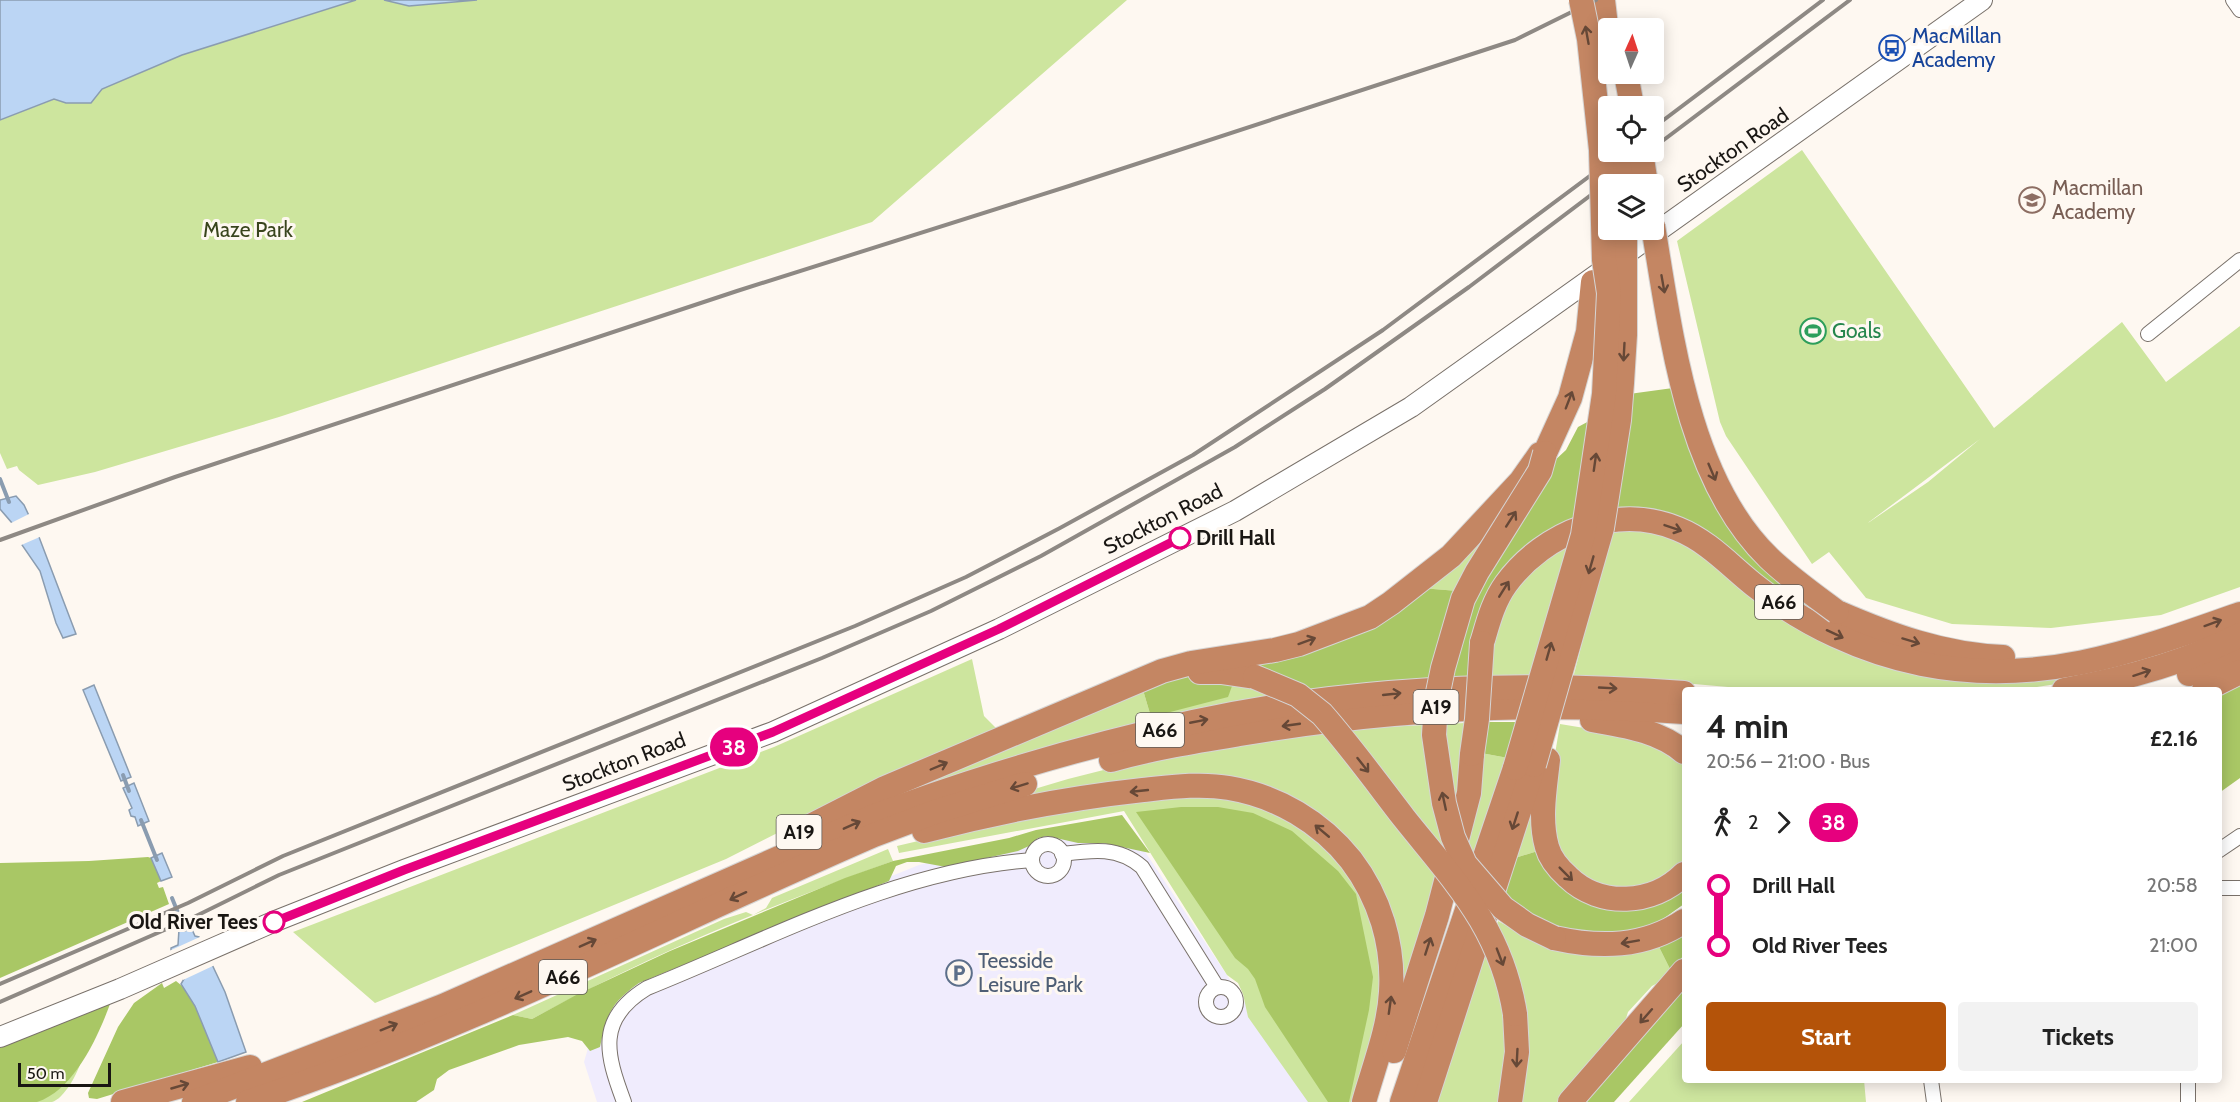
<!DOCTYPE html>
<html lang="en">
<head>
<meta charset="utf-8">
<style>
	:root { --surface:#fff; --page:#f2f2f2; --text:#222; --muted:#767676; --accent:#b45309 }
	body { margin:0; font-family:Cabin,sans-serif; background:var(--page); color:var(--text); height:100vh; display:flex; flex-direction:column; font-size:22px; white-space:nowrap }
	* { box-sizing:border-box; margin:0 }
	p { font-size:20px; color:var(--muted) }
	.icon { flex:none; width:33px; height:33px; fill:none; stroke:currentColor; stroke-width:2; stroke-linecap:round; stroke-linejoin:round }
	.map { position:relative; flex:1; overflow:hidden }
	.panel { position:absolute; left:1682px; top:687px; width:540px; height:396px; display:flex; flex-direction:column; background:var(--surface); border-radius:6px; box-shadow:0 3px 15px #0003 }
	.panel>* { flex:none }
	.badge { padding:0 12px; border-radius:20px; font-size:21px; line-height:39px }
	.needle { width:39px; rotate:3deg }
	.controls { position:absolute; left:1598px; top:18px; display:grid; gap:12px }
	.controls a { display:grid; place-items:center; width:66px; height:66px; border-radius:6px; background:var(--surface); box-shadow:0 3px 15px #0003; font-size:30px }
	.scale { position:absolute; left:18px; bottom:15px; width:93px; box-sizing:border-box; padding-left:6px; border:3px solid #191613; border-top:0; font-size:16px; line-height:21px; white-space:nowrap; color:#191613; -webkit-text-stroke:4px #fef8f1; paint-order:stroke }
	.map>.badge { position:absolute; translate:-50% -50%; box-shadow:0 0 0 3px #fff }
	.legs { display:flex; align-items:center; gap:9px; height:66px; padding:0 24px; font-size:20px }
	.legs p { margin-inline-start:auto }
	.head { display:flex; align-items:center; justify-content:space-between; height:102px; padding:0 24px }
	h1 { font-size:33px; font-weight:700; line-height:45px }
	.cta { display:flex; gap:12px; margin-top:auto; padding:12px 24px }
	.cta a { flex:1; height:69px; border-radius:6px; background:var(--accent); color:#fff; font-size:24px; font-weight:700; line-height:69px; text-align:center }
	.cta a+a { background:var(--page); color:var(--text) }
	ul { padding:0 24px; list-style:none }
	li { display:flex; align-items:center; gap:21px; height:60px; font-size:22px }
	li i { display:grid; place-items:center; width:9px; height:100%; margin:0 8px; background:currentColor }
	li i::after { content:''; width:15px; height:15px; margin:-8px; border:4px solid; border-radius:50%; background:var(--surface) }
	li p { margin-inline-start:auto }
	li:first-child i { background:linear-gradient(#0000 50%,currentColor 0) }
	li:last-child i { background:linear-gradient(currentColor 50%,#0000 0) }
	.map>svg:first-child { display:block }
	.commercial { fill:#f0ecfd }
	.green { fill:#cde59e; fill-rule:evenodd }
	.forest { fill:#a9c765 }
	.water { fill:#bbd5f4; stroke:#8a9cb0; stroke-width:1.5 }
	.pier { fill:#fef8f1 }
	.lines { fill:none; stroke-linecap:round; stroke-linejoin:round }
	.stream { stroke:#8a9cb0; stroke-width:4 }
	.street-casing { stroke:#79716a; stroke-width:16 }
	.secondary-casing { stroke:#79716a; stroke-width:22 }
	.highway-casing { stroke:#d6d5d5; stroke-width:26 }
	.street { stroke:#fff; stroke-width:14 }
	.secondary { stroke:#fff; stroke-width:20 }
	.highway { stroke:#c48663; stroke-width:24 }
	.rail { stroke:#8e8984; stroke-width:4 }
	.highway-bridge-casing { stroke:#d6d5d5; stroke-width:26; stroke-linecap:butt }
	.highway-bridge { stroke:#c48663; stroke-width:24 }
	.oneway { stroke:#664837 }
	.line-1-casing { stroke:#fff; stroke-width:14 }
	.line-1 { stroke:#e6007e; stroke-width:9 }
	.stop-1-dot { fill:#fff; stroke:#e6007e; stroke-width:3 }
	.labels { text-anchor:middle; stroke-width:6; stroke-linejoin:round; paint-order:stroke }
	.shield { fill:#fef8f1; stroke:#5e5a56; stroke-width:1.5 }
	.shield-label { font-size:20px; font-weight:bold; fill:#191613 }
	.transit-label { font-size:21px; fill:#164399; stroke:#fef8f1; text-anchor:start }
	.street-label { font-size:21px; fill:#191613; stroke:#fef8f1 }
	.education-label { font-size:21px; fill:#785e54; stroke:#fef8f1; text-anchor:start }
	.park-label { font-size:21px; fill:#39451d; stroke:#fef8f1 }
	.leisure-label { font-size:21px; fill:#27864d; stroke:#fef8f1; text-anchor:start }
	.stop-label { font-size:21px; font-weight:bold; fill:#191613; stroke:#fef8f1; text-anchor:start }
	.service-label { font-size:21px; fill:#4e5e75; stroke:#fef8f1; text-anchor:start }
</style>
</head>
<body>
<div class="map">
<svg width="2240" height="1102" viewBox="0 0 2240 1102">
	<rect width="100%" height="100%" fill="#fef8f1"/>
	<path class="commercial" d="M1108,823L1138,841L1311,1102H597L584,1062L599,1010L640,977L919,865L1012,840Z"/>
	<g class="green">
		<path d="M356,0H384L409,6L477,0H1127L872,222L279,417L95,472L38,485L19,470L17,466L7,469L0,453V120L55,99L66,103H91L102,89L182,55Z"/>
		<path d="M1802,150L1994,428L2122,322L2166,382L2240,326V587L2161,615L2051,628L1952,624L1866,598L1829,552L1812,564L1726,436L1720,422L1677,241ZM1980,439L1928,482L1868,523L1869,522Z"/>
		<path d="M1503,507L1458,591L1421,588Z"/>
		<path d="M1612,526L1686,539L1763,598L1977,674L2196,637L2177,653L2063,683L2017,690H1762L1694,684L1573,678Z"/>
		<path d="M1572,537L1532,678L1488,679L1491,650L1508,594Z"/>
		<path d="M972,659L984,716L998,730L825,809L726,859L375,1003L293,932L774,747Z"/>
		<path d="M1235,678L1279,693L891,796L1143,690L1151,717Z"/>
		<path d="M1465,723L1456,810L1442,724Z"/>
		<path d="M1560,724L1639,737L1684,763V868L1641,891L1593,883L1565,860L1550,829L1554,760Z"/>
		<path d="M1424,725L1450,855L1446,862L1345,729Z"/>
		<path d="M1328,731L1440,879L1395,1024L1375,881L1259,790L967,809L1068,779L1151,758Z"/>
		<path d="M1481,753L1508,758L1475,859L1466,835Z"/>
		<path d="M1205,795L1249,801L1291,818L1323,841L1363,890L1385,971L1362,1102H1308L1248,1017L1243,994L1238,983L1227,975L1124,811L899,853L897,846L1033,814Z"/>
		<path d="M1532,808L1541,850L1515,858Z"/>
		<path d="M888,849L893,861C770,906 646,956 532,1019L513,1015L724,919L746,912L753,915L766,908L772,898Z"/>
		<path d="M1498,921L1516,931L1657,943L1671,971L1665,979L1652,986L1628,1012L1623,1028L1560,1102H1517L1494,934Z"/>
		<path d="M1486,951L1509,1018L1504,1102H1435Z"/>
		<path d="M1684,1041V1080H1864L1866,1102H1629Z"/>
		<path d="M81,1061C78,1073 64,1099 52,1102C48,1102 41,1102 36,1102C55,1091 70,1080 81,1061Z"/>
	</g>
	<g class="forest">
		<path d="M1673,388L1691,445L1817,605L1813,614L1777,591L1614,509L1629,394Z"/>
		<path d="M1591,420L1576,517L1544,534L1470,677L1449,679L1469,606L1552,463L1566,450L1578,427Z"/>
		<path d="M1421,588L1458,591L1431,681L1306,694L1250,667Z"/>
		<path d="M1194,676L1235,678L1228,697L1151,717L1143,690L1174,679Z"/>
		<path d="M2240,678V778L2219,793L2218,690Z"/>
		<path d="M1481,722H1519L1508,758L1481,753Z"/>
		<path d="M1181,807H1218L1253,813L1292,831L1338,871L1356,894L1373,977L1369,1010L1349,1102H1328L1265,1007L1255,979L1248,969L1235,958L1136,812Z"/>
		<path d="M1122,815L1150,853L1103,843H1078L1047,836L1038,838L1029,846L1018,851L946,867L919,862H907L896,866L889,881L639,983C611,1003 607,1013 600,1047L590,1051L582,1041L568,1037L519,1045L449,1070L437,1079L434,1090L416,1102H302L513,1015L532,1019L578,994L670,951L845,878L893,861L1009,838L1036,830Z"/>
		<path d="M1541,850L1588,898L1684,885V904L1656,924L1628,933L1594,935L1542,923L1503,897L1515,858Z"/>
		<path d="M148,857L151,858L161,881L157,883L159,888L163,887L169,904L0,978V863L89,861Z"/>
		<path d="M1684,928V955L1671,971L1657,943Z"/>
		<path d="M1684,976V1024L1614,1102H1577Z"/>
		<path d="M176,981C198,997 208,1038 218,1062L97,1099L89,1098L88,1093L118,1027L134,1003L162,983L164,988Z"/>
		<path d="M110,1004C98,1037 74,1090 37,1102C27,1102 11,1102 0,1102V1048Z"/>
	</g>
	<g class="water">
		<path d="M0,0H356L182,55L102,89L91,103H66L54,99L0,120Z"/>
		<path d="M384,0H477L409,6Z"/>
		<path d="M16,496L24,505L39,537L76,634L63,638L56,623L40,571L22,545L12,523L0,509V500Z"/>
		<path d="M94,685L131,777L121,781L83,690Z"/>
		<path d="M134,783L149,821L138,826L135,817L131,816L129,810L132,808L123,788Z"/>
		<path d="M162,853L172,877L161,881L151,858Z"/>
		<path d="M190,925L195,936L199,937L225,992L246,1052L218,1062L195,1006L181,984L184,979L171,951V948L178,945L179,929Z"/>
	</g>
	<g class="pier">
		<path d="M31,513L42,536L19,546L9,524Z"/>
		<path d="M202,936L215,965L183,980L169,951Z"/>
	</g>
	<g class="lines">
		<g class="stream">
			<path d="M0,479L9,502"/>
			<path d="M123,775L129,791"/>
			<path d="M141,820L157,860"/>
			<path d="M172,898L185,930"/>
		</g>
		<g class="street-casing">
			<g id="street">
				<path d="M2233,0L2240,10"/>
				<path d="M2148,334L2240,260"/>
				<circle cx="1048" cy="860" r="16"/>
				<path d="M2218,851L2240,836"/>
				<path d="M1062,854C1092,850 1118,846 1142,867L1217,987"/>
				<path d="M2218,888H2240"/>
				<circle cx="1221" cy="1002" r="15"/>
				<path d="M1931,1080L1934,1102"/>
				<path d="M624,1102C606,1054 596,1019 647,988C772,938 896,870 1032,860"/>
				<path d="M2188,1102V1080"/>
			</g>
		</g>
		<g class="secondary-casing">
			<path id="secondary" d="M0,1037L120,989L273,922L404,870L773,732L999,629L1235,511L1411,407L1982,0"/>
		</g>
		<g class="highway-casing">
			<g id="highway">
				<path d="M1603,0L1608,43"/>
				<path d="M1626,74L1632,106"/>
				<path d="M1837,612C1890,635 1944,655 2003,657"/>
				<path d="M1482,643C1488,623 1493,602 1506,584C1544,532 1616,503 1678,529C1710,542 1732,568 1758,588C1805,625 1863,652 1922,664C2038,687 2133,652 2240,614"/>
				<path d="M1200,672H1221L1255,677"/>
				<path d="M2189,674L2240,654"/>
				<path d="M2064,690C2125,679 2185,663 2240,635"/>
				<path d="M2204,690L2240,672"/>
				<path d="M1592,720C1625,726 1658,730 1684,752"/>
				<path d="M1111,760C1153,748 1197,741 1240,734C1387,709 1536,701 1684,712"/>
				<path d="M1548,760C1545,788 1539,819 1547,847C1550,858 1559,869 1568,877C1600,908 1653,905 1684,874"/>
				<path d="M924,831C996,812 1069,798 1143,790C1171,787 1201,783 1229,788C1277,796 1321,822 1351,860C1380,898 1394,945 1391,992C1389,1029 1374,1066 1364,1102"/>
				<path d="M793,835L885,788L1162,671L1191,663L1275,650L1299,644L1370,617L1391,603L1451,556L1521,481L1540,454L1545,453L1570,398L1588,332L1593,282"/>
				<path d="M1554,938C1599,948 1644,948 1684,921"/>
				<path d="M1394,1051L1437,916L1469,793L1472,754"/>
				<path d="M123,1102L250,1067"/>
				<path d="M194,1102L443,1006L872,817C976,778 1085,746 1193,722C1354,687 1521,681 1684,693"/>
				<path d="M248,1102C464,1031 666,925 874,835L935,812L1025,784"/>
				<path d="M1402,1102L1515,768"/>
				<path d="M1425,1102L1534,765"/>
				<path d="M1510,1102L1517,1052L1515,1014"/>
				<path d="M1570,1102L1684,971"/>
			</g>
		</g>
		<use href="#street" class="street"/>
		<use href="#secondary" class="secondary"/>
		<use href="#highway" class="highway"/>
		<g class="rail">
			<path d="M1653,128L1823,0"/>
			<path d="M1653,148L1850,0"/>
			<path d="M0,540L175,477L737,291L1069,186L1515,40L1596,0"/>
			<path d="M0,984L188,903L283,856L855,626L966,577L1060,528L1193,455L1383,330L1622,152"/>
			<path d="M0,1002L194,917L279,875L822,658L931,611L1041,556L1235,447L1325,389L1469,287L1648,152"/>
		</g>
		<g class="highway-bridge-casing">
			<g id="highway-bridge">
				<path d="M1619,152L1622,184"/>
				<path d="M1641,152L1646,184"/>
				<path d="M1653,226C1671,333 1687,479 1769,558C1790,578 1814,595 1837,612"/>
				<path d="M1545,453L1540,471L1477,572L1463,599L1443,668L1436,702L1434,735L1444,803L1453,837L1465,864L1503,908L1527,925L1554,938"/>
				<path d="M1255,677L1298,695L1322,714C1351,747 1377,783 1404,818C1456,883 1501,928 1515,1014"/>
				<path d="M1472,754L1477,719L1482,643"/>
				<path d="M1534,765L1602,528L1619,420L1622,383L1625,335V230"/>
				<path d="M1515,768L1583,535L1604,394L1609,293L1604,260L1601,150L1589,39L1581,0"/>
			</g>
		</g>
		<use href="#highway-bridge" class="highway-bridge"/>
	</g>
	<defs><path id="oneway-shaft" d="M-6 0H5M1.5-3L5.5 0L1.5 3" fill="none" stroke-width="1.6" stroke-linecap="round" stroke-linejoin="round" transform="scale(1.5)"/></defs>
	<g class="oneway">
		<use href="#oneway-shaft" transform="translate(1587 35) rotate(-100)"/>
		<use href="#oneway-shaft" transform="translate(1663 284) rotate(80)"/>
		<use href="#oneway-shaft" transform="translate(1624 352) rotate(93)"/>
		<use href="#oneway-shaft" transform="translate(1569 400) rotate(-69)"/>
		<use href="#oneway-shaft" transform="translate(1595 462) rotate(-82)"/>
		<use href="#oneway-shaft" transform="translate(1712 472) rotate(67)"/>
		<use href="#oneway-shaft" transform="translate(1511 519) rotate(-57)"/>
		<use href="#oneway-shaft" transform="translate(1673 528) rotate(19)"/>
		<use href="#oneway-shaft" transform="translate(1591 565) rotate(106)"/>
		<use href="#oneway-shaft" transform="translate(1504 589) rotate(-58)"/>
		<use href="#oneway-shaft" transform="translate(2213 623) rotate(-20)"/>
		<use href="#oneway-shaft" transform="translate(1835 634) rotate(25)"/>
		<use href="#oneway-shaft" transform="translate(1307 641) rotate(-20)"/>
		<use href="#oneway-shaft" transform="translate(1911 641) rotate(17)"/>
		<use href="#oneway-shaft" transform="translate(1549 651) rotate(-74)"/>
		<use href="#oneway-shaft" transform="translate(2142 673) rotate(-18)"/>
		<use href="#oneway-shaft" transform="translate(1608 688) rotate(3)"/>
		<use href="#oneway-shaft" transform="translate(1392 694) rotate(-6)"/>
		<use href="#oneway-shaft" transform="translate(1199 721) rotate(-11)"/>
		<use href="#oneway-shaft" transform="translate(1291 725) rotate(172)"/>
		<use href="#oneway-shaft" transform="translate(1363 765) rotate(52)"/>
		<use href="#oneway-shaft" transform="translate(939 766) rotate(-23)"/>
		<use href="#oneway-shaft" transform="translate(1019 786) rotate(163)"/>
		<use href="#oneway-shaft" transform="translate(1139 791) rotate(174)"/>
		<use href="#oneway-shaft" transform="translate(1444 801) rotate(-102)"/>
		<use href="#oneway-shaft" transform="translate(1515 821) rotate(108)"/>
		<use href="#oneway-shaft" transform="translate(852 825) rotate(-24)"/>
		<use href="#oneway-shaft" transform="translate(1322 831) rotate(-140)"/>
		<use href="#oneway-shaft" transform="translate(1566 874) rotate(45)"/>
		<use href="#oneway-shaft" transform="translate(738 896) rotate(155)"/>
		<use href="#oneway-shaft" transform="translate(1630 942) rotate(170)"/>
		<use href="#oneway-shaft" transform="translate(588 943) rotate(-24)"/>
		<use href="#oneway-shaft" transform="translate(1428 946) rotate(-72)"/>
		<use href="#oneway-shaft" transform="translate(1500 957) rotate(69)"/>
		<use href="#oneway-shaft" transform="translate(523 995) rotate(156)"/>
		<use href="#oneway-shaft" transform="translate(1390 1005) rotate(-82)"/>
		<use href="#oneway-shaft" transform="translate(1646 1016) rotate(131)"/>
		<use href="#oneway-shaft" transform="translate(389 1027) rotate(-22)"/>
		<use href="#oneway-shaft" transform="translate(1517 1058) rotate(93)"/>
		<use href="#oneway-shaft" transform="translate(180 1086) rotate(-16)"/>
	</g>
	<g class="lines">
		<g class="line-1-casing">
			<path id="line-1" d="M274,922L404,870L773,732L999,629L1180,538"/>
		</g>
		<use href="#line-1" class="line-1"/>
	</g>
	<defs>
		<g id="bus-ring" transform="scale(1.35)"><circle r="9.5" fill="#fef8f1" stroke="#1a4fb4" stroke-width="1.5"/><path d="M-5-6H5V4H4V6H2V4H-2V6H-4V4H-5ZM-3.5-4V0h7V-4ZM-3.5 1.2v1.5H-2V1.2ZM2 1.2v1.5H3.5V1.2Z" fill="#1a4fb4"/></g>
		<g id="school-ring" transform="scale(1.35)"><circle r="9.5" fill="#fef8f1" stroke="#8d6e63" stroke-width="1.5"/><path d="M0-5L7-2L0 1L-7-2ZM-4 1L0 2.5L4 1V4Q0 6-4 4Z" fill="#8d6e63"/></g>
		<g id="stadium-ring" transform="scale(1.35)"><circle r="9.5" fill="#fef8f1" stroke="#2e9e5b" stroke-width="1.5"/><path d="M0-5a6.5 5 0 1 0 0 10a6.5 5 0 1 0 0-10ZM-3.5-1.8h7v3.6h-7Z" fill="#2e9e5b"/></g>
		<g id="parking-ring" transform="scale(1.35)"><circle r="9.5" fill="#fef8f1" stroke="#5c6f8a" stroke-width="1.5"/><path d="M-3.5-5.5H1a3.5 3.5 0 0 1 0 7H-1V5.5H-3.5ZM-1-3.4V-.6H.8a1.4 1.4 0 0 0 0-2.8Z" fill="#5c6f8a"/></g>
	</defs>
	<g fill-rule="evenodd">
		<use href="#bus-ring" x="1892" y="48"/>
		<use href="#school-ring" x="2032" y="200"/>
		<use href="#stadium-ring" x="1813" y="331"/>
		<use href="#parking-ring" x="959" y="973"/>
	</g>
	<g class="stop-1-dot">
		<circle cx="1180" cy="538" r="10"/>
		<circle cx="274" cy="922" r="10"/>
	</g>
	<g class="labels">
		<g class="shield">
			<rect x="1755" y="585" width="48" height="34" rx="4.5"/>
			<rect x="1413.5" y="690" width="45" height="34" rx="4.5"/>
			<rect x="1136" y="713" width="48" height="34" rx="4.5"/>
			<rect x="776.5" y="815" width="45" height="34" rx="4.5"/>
			<rect x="539" y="960" width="48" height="34" rx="4.5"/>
		</g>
		<g class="shield-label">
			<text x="1779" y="609">A66</text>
			<text x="1436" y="714">A19</text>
			<text x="1160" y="737">A66</text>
			<text x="799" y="839">A19</text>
			<text x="563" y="984">A66</text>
		</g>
		<g class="transit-label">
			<text x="1912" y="43">MacMillan<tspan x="1912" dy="24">Academy</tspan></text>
		</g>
		<g class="street-label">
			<text transform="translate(1733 150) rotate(-35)" y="7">Stockton Road</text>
			<text transform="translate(1163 519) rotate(-27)" y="7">Stockton Road</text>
			<text transform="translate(624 762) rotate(-21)" y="7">Stockton Road</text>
		</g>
		<g class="education-label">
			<text x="2052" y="195">Macmillan<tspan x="2052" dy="24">Academy</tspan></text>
		</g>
		<g class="park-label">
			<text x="248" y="237">Maze Park</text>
		</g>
		<g class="leisure-label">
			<text x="1832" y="338">Goals</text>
		</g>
		<g class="stop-label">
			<text x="1196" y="545">Drill Hall</text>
			<text x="258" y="929" text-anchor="end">Old River Tees</text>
		</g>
		<g class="service-label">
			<text x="978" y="968">Teesside<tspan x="978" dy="24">Leisure Park</tspan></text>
		</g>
	</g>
</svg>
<div class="controls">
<a><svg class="needle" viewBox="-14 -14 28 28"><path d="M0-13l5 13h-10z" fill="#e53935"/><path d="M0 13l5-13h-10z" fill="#767676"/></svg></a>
<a><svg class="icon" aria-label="locate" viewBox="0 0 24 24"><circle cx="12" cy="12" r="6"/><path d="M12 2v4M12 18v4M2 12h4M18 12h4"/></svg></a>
<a><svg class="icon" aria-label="layers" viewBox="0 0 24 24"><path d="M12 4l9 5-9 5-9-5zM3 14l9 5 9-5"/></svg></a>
</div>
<div class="scale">50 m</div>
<b class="badge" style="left:734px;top:747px;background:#e6007e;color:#fff">38</b>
<section class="panel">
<div class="head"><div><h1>4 min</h1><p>20:56 – 21:00 · Bus</p></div><b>£2.16</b></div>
<div class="legs"><svg class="icon" aria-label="walk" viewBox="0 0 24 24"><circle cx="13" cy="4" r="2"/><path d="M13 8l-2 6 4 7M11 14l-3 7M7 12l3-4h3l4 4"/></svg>2<svg class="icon" aria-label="forward" viewBox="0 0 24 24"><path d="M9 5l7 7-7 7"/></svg><b class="badge" style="background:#e6007e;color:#fff">38</b></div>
<ul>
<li><i style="color:#e6007e"></i><b>Drill Hall</b><p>20:58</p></li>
<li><i style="color:#e6007e"></i><b>Old River Tees</b><p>21:00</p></li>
</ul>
<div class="cta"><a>Start</a><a>Tickets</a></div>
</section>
</div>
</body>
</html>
